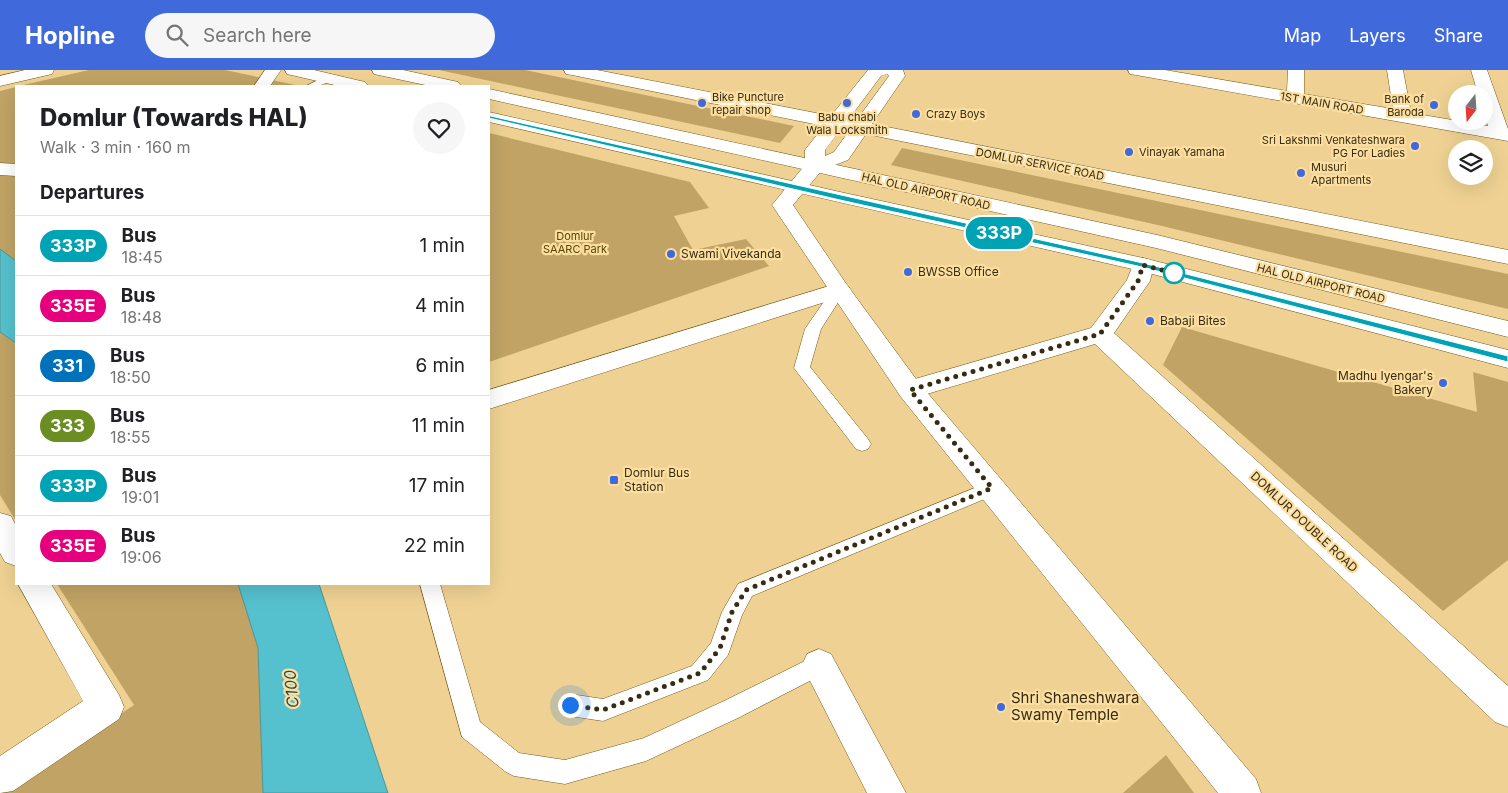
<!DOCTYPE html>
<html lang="en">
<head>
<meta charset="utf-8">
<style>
	:root { --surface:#fff; --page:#f6f6f6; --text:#202124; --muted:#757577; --line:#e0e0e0; --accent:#4069db }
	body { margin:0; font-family:Inter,sans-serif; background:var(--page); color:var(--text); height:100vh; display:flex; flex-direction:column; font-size:19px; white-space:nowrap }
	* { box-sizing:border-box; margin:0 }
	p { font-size:16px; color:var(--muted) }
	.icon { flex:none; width:28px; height:28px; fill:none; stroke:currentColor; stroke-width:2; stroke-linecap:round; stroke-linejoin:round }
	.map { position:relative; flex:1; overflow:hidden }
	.panel { position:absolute; left:15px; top:15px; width:475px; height:500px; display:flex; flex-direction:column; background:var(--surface); border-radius:0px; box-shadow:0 5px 20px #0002 }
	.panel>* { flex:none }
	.badge { padding:0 10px; border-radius:16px; font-size:18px; line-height:32px }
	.needle { width:32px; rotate:197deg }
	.tools { position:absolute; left:1448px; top:15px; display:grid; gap:10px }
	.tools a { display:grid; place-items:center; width:45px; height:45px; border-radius:50%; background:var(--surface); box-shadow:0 5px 20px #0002; font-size:25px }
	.you { position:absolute; width:25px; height:25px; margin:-12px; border:4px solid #fff; border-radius:50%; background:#1a73e8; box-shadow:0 0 0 8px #1a73e833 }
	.map>.badge { position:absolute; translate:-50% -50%; box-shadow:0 0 0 2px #fff }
	h2 { padding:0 25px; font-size:19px; line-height:45px }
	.round { display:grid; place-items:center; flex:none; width:52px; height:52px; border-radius:26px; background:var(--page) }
	.headline { display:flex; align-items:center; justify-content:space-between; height:85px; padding:0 25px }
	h1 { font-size:24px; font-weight:800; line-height:38px }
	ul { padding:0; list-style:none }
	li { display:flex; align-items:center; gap:15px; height:60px; padding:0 25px; border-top:1px solid var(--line) }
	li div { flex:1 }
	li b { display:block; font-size:19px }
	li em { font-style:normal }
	li .badge { min-width:55px; font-weight:700; text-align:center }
	header { display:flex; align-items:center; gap:30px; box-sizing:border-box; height:70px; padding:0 25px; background:var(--accent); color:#fff }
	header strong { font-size:24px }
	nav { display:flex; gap:28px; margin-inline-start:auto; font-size:18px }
	.search { width:350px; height:45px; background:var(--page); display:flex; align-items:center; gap:12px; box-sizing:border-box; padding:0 18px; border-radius:28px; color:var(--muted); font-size:19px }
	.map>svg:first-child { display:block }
	.green { fill:#c1a465 }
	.water { fill:#56c1ce; stroke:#4d9496 }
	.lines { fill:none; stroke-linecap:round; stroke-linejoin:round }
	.lane-casing { stroke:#735919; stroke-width:1 }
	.street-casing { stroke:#735919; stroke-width:1 }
	.secondary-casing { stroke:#735919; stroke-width:1 }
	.primary-casing { stroke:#735919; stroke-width:1 }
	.lane { fill:#fff; fill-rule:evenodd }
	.street { fill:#fff; fill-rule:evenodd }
	.secondary { fill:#fff; fill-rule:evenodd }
	.primary { fill:#fff; fill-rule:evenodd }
	.line { fill:#00a3b4; stroke:#fff }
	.walk { stroke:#372c13; stroke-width:5; stroke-dasharray:0 9 }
	.poi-dot { fill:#4069db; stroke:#fcdfa0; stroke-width:2 }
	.stop-dot { fill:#fff; stroke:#00a3b4; stroke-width:2.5 }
	.labels { text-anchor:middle; stroke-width:4.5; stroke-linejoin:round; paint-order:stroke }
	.far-poi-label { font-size:11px; fill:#372c13; stroke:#fcdfa0; text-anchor:start }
	.far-street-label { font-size:11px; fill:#372c13; stroke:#fcdfa0 }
	.far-park-label { font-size:11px; fill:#5b4509; stroke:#fcdfa0 }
	.poi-label { font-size:12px; fill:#372c13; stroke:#fcdfa0; text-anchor:start }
	.street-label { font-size:12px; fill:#372c13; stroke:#fcdfa0 }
	.near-poi-label { font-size:15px; fill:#372c13; stroke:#fcdfa0; text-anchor:start }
	.near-water-label { font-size:16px; font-style:italic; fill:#1d4d52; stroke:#fcdfa0 }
</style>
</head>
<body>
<header>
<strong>Hopline</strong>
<div class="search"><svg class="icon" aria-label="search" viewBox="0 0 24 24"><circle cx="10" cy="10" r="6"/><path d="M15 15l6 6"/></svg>Search here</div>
<nav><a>Map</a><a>Layers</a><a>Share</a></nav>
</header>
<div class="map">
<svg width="1508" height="723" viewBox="0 0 1508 723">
	<rect width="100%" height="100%" fill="#efd293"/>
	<g class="green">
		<path d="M89,0H225L300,16H19Z"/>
		<path d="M439,0H525L794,56L780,73Z"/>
		<path d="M16,17V191L0,179V21Z"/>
		<path d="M489,63L690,112L709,138L674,146L693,180L746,169L769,196L489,292Z"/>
		<path d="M902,78L1508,204V239L1162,156L891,95Z"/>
		<path d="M1182,257L1477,342L1473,302L1508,312V490L1443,541L1163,295Z"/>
		<path d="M0,262L16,273V451L0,425Z"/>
		<path d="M57,514H238L258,578L263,723H3L134,635Z"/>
		<path d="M1166,685L1194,723H1123Z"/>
	</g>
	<g class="water">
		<path d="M0,179L16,191V273L0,262Z"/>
		<path d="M238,514H319L388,723H263L258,578Z"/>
	</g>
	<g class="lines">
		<g class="lane-casing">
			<g id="lane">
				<path d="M326,6L330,7L331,9C324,16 315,17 306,16Z"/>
				<path d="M839,215L844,217L846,220L821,259L810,297L868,369L871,374L868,379L862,381L856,379L794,298L805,259L834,217Z"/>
				<path d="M992,411L999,413L1001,418L999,423L752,526L742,545L728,585L708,610L603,651L570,646L562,643L559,635L562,627L570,624L603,629L692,596L711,573L722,542L738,514Z"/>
				<path d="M420,514H440L480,652L519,683L565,690L644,668L724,631L811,588L819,585L827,588L830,595L827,602L740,647L646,691L565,714L514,706L506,702L462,667Z"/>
			</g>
		</g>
		<g class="street-casing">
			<g id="street">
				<path d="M1128,0H1165L1287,21L1288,0H1304V24L1393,39L1387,0H1403L1411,43L1488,56L1484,43V24H1478L1471,0H1487L1508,59V71L1136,5L1130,4Z"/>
				<path d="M1143,188L1151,190L1154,195L1150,211L1114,263L1508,616V657L1495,652L1095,274L910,329L901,327L897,320L901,313L1091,258L1127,210L1135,190Z"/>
				<path d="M839,213L847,215L851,220L847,225L489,339V320Z"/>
				<path d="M0,443L11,446L16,456V496L5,492L0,483Z"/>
				<path d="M18,514H51L119,625L124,637L119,649L13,721L0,723V686L83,631Z"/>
				<path d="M819,579L831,584L906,723H867L802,595L807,584Z"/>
			</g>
		</g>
		<g class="secondary-casing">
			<path id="secondary" d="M564,0H597L831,46L868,0H903L905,6L872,54L1508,180V194L866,64L848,90L822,100L793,135L847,215L919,313L1256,709L1261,723H1218L901,327L772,135L805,95V80L824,56L572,5L566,4ZM887,4L889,6L856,51L848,50L881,6ZM841,59L849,61L834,82L825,86V80Z"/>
		</g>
		<g class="primary-casing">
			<g id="primary">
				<path d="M25,0H54L52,4L0,16V6Z"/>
				<path d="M265,0H281L270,16H254Z"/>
				<path d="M285,0H314L365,12L368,16H339L287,4Z"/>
				<path d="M372,0H403L458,12L461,16H430L374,4Z"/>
				<path d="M489,19L1157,165L1508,251V267L1156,178L489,29Z"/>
				<path d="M489,42L840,122L1143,188L1508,280V298L1141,201L489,52Z"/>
				<path d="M0,93L16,94V106L0,105Z"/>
			</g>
		</g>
		<use href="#lane" class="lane"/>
		<use href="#street" class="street"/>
		<use href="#secondary" class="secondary"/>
		<use href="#primary" class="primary"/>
	</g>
	<path class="line" d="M486,45L1143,193L1508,286V292L1142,197L840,130L489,48L486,47Z"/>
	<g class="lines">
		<path class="walk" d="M570,635L603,640L700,603L720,578L732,542L746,520L992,418L910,320L1100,264L1138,211L1143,195L1174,203"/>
	</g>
	<g class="poi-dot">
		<circle cx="702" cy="33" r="5"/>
		<circle cx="847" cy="33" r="5"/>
		<circle cx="1434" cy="35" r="5"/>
		<circle cx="916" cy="44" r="5"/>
		<circle cx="1415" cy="76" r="5"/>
		<circle cx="1129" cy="82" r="5"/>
		<circle cx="1301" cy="103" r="5"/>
		<circle cx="671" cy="184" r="5"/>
		<circle cx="908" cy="202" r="5"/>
		<circle cx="1150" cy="251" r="5"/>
		<circle cx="1443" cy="313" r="5"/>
		<rect x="609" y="405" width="10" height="10" rx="2.5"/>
		<circle cx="1001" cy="637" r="5"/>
	</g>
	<circle class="stop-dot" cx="1174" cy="203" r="10"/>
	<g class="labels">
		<g class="far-poi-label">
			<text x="712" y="31">Bike Puncture<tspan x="712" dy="13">repair shop</tspan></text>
			<text x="1424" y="33" text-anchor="end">Bank of<tspan x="1424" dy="13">Baroda</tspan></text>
			<text x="926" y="48">Crazy Boys</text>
			<text x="847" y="51" text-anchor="middle">Babu chabi<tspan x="847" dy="13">Wala Locksmith</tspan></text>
			<text x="1405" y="74" text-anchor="end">Sri Lakshmi Venkateshwara<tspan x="1405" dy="13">PG For Ladies</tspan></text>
			<text x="1139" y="86">Vinayak Yamaha</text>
			<text x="1311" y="101">Musuri<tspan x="1311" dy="13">Apartments</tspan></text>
		</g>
		<g class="far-street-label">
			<text transform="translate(1322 33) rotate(10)" y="4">1ST MAIN ROAD</text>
			<text transform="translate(1040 94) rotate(11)" y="4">DOMLUR SERVICE ROAD</text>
			<text transform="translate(926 121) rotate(13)" y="4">HAL OLD AIRPORT ROAD</text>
			<text transform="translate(1321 213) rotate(14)" y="4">HAL OLD AIRPORT ROAD</text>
		</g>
		<g class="far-park-label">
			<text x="575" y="170">Domlur<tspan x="575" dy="13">SAARC Park</tspan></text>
		</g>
		<g class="poi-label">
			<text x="681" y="188">Swami Vivekanda</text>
			<text x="918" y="206">BWSSB Office</text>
			<text x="1160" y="255">Babaji Bites</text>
			<text x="1433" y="310" text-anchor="end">Madhu Iyengar's<tspan x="1433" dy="14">Bakery</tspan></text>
			<text x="624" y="407">Domlur Bus<tspan x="624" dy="14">Station</tspan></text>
		</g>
		<g class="street-label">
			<text transform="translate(1304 452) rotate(43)" y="4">DOMLUR DOUBLE ROAD</text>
		</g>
		<g class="near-poi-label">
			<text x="1011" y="633">Shri Shaneshwara<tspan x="1011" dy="17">Swamy Temple</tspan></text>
		</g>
		<g class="near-water-label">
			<text transform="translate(291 619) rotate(-95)" y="6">C100</text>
		</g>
	</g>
</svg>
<div class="tools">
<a><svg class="needle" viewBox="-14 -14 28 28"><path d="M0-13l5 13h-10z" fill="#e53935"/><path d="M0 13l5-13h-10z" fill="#757577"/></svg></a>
<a><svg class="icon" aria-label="layers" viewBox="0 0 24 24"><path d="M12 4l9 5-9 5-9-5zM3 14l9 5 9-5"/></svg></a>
</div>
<div class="you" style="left:570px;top:635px"></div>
<b class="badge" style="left:999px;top:163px;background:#00a3b4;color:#fff">333P</b>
<section class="panel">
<div class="headline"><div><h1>Domlur (Towards HAL)</h1><p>Walk · 3 min · 160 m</p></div><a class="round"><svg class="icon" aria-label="heart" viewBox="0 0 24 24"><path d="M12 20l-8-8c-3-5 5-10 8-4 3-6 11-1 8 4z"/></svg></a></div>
<h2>Departures</h2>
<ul>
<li><span class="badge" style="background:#00a3b4;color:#fff">333P</span><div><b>Bus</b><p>18:45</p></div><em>1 min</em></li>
<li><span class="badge" style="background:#e6007e;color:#fff">335E</span><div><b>Bus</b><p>18:48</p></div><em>4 min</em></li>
<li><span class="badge" style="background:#0072bc;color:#fff">331</span><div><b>Bus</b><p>18:50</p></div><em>6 min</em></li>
<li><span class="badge" style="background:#6b8e23;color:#fff">333</span><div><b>Bus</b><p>18:55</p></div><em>11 min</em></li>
<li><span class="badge" style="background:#00a3b4;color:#fff">333P</span><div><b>Bus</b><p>19:01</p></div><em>17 min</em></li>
<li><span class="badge" style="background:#e6007e;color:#fff">335E</span><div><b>Bus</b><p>19:06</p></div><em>22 min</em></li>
</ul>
</section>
</div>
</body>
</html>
